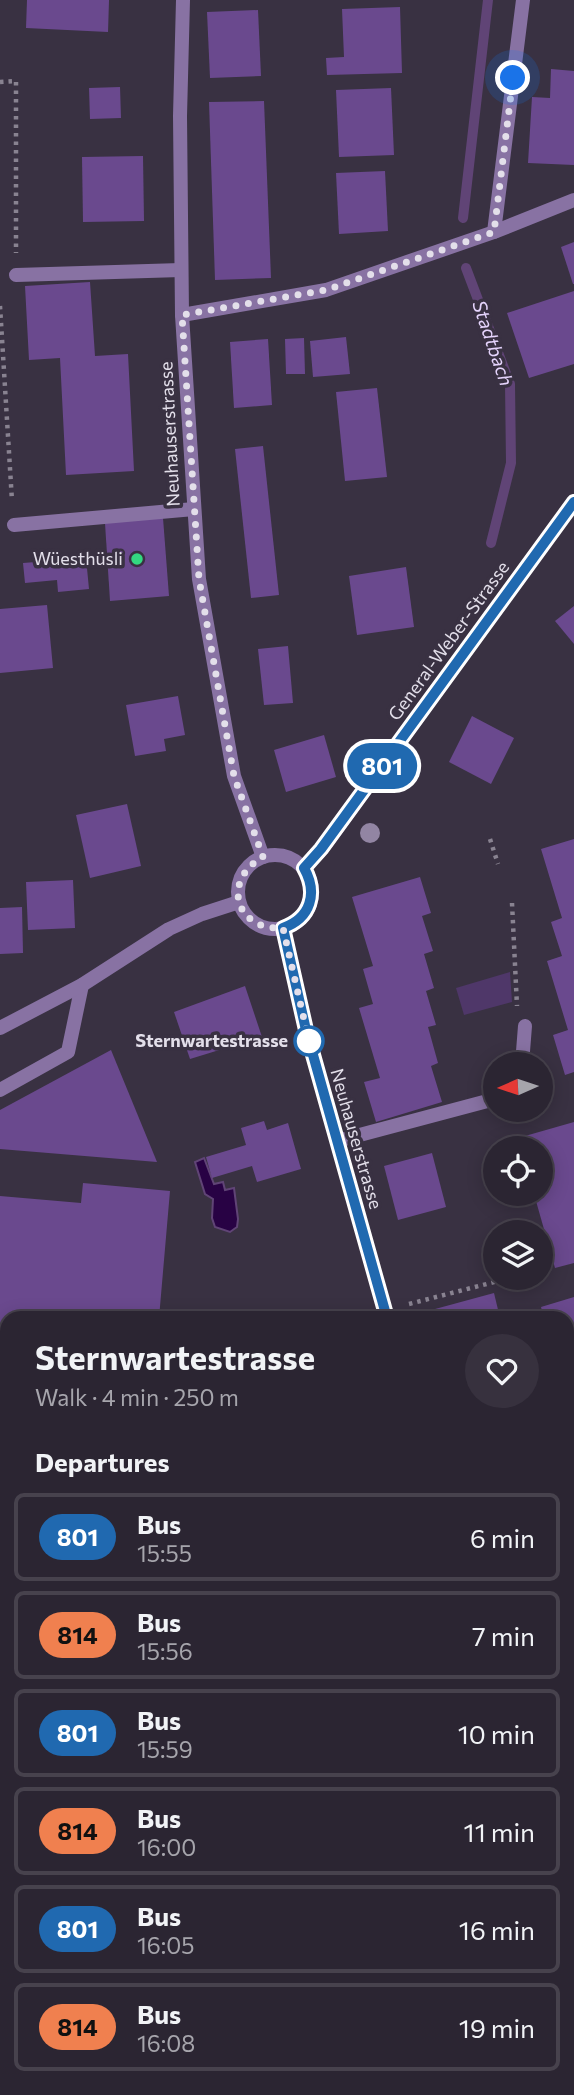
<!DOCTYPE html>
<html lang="en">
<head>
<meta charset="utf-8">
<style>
	:root { --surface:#2b2532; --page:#37313e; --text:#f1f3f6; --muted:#a6a5ac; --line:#47424d }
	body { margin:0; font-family:Commissioner,sans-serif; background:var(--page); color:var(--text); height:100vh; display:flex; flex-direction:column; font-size:26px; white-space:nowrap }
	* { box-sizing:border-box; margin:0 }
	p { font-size:23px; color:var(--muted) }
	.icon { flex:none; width:38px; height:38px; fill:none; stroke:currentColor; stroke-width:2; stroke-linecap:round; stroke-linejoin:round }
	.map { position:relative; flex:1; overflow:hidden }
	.drawer { position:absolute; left:0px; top:1311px; width:574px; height:786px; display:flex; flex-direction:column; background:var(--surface); border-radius:21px 21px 0 0; box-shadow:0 4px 18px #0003,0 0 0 2px var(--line) }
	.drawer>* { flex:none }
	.badge { padding:0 14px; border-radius:23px; font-size:24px; line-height:46px }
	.needle { width:46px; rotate:267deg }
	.fabs { position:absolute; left:483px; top:1052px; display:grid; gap:14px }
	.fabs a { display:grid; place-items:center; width:70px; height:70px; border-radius:50%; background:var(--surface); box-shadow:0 4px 18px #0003,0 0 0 2px var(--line); font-size:35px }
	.you { position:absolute; width:35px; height:35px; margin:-18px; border:5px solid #fff; border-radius:50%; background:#1a73e8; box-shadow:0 0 0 10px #1a73e833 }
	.map>.badge { position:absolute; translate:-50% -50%; box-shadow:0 0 0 4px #fff }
	h2 { padding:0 35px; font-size:26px; line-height:63px }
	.round { display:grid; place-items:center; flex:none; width:74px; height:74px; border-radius:37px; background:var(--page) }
	.headline { display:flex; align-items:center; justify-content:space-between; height:119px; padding:0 35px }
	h1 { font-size:33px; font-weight:700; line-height:52px }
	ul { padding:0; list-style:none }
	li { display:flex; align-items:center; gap:21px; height:88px; margin:0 14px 10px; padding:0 21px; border:4px solid var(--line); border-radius:10px }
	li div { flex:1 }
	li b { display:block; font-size:26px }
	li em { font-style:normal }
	li .badge { min-width:77px; font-weight:700; text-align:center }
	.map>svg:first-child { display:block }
	.green { fill:#4f3769 }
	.water { fill:#280244; stroke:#604476; stroke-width:2 }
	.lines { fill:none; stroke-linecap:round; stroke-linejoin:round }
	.stream { stroke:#604476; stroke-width:10 }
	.building { fill:#6a498e }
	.path { stroke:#898391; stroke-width:4.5; stroke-dasharray:3.5 5; stroke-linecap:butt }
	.lane { stroke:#8872a3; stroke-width:14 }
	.street { stroke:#8872a3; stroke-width:14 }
	.tree { fill:#9285a3 }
	.line-casing { stroke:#fff; stroke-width:16 }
	.line { stroke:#2069b0; stroke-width:10 }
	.walk { stroke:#e3dfea; stroke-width:7; stroke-dasharray:0 12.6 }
	.poi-dot { fill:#33d881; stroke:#393142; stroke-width:2.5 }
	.stop-dot { fill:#fff; stroke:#2069b0; stroke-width:3.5 }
	.labels { text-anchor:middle; stroke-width:7; stroke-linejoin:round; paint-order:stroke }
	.street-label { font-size:18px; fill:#e3dfea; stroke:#393142 }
	.poi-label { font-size:18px; fill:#e3dfea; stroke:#393142; text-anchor:end }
	.stop-label { font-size:18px; font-weight:bold; fill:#e3dfea; stroke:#393142; text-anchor:end }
	.water-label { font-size:19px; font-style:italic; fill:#e5d4fc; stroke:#393142 }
</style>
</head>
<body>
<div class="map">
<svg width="574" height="2095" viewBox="0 0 574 2095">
	<rect width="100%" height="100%" fill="#393142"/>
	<g class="green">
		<path d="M510,972L512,1002L464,1015L456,988Z"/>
		<path d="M0,1433L7,1434V1766L0,1765Z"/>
		<path d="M108,2090H316L317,2095H107Z"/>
	</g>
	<path class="water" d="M204,1158L214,1184L223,1182L225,1190L234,1188L238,1219L237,1227L230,1232L215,1227L212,1218L213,1199L205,1194L195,1162Z"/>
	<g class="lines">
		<g class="stream">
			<path d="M463,218L488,0"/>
			<path d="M466,268L510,384L511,463L491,543"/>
		</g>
	</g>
	<g class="building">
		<path d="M27,0H109L108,32L26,28Z"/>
		<path d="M400,7L402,73L327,75L326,58L344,57L342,9Z"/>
		<path d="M258,10L261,76L210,78L207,12Z"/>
		<path d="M551,69L574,71V165L528,163L532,97L550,98Z"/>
		<path d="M120,87L121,118L90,119L89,88Z"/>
		<path d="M391,88L394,155L339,157L336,90Z"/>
		<path d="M264,101L271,278L215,280L209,102Z"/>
		<path d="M143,156L144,221L83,222L82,157Z"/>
		<path d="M385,171L388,231L339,234L336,173Z"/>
		<path d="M574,242V284H573L561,247Z"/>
		<path d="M90,282L95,356L128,354L134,471L66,475L60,358L29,360L25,286Z"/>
		<path d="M574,291V364L529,378L507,313Z"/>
		<path d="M346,337L350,374L313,377L310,341Z"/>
		<path d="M304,338L305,374H286L285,339Z"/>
		<path d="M268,339L272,405L234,408L230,342Z"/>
		<path d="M377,388L387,477L345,481L336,392Z"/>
		<path d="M263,446L279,595L251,598L235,449Z"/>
		<path d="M163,518L169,596L110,601L105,523Z"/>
		<path d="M86,558L89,589L58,592L57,580L25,583L23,563Z"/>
		<path d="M406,567L414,627L357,635L349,576Z"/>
		<path d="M47,605L53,668L0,673V609Z"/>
		<path d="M574,606V644L555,621Z"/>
		<path d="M288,646L293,703L264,705L258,649Z"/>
		<path d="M178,696L185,735L164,739L166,751L135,756L126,705Z"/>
		<path d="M472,716L514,738L491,784L449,762Z"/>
		<path d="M324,735L336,777L286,792L274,750Z"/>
		<path d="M127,804L141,866L90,878L76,815Z"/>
		<path d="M574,839V1072L565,1075L553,1035L568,1030L547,961L562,956L551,922L562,918L541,849Z"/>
		<path d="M420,877L431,913L422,916L433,951L424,954L434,988L426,991L436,1025L428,1027L438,1063L431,1066L442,1102L376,1122L364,1082L380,1078L359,1008L373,1004L363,969L373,966L352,897Z"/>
		<path d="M73,880L75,928L28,930L26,882Z"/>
		<path d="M22,907L23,953L0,954V908Z"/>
		<path d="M245,986L262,1037L190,1059L174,1012Z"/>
		<path d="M111,1050L157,1162L0,1149V1110Z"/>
		<path d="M264,1121L267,1130L288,1123L301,1169L257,1182L252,1166L212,1178L206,1157L246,1145L241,1128Z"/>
		<path d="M574,1122V1263L555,1268L534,1194H541V1148H521L518,1138Z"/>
		<path d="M432,1153L446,1207L398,1220L384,1166Z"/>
		<path d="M83,1183L170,1191L159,1318H7V1432L0,1431V1196L81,1203Z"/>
		<path d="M494,1293L500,1318H425L424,1312Z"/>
		<path d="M574,1297V1417H573L567,1396V1318H544L541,1307Z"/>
		<path d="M571,1638L574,1651V1698L567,1700V1639Z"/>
		<path d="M574,1738V1804L567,1805V1739Z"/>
		<path d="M574,1830V1895L568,1896L567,1832Z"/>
		<path d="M0,1832L7,1833V1871H0Z"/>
		<path d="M0,1947H7V2037L0,2036Z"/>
		<path d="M453,2090H495V2091L453,2095Z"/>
	</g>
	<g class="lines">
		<g class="path">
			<path d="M0,82L16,81V253"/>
			<path d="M0,306L12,501"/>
			<path d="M490,839L498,864"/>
			<path d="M512,903L517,1006"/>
			<path d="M409,1304L510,1278"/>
			<path d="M0,2054L7,2055"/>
		</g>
		<g class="lane">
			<path d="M16,275L181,270"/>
			<path d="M14,525L194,509"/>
			<path d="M522,1064L525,1026"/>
			<path d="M0,1090L68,1052L82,985"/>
			<path d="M337,1141L495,1099"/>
		</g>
		<g class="street">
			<path d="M183,0L180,116L182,315L199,579L234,776L263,857"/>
			<path d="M494,232L523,0"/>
			<path d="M182,315L326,290L494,232L574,200"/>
			<circle cx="275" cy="892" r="37"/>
			<path d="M304,868L322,849L574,502"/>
			<path d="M283,928L306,1030L387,1318"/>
			<path d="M0,1028L82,985L169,929L202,914L239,902"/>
			<path d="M552,2090L553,2095"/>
		</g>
	</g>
	<circle class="tree" cx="370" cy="833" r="10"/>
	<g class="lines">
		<g class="line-casing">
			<path id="line" d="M387,1318L306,1030L283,928C311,918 318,893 304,868L321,849L574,502"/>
		</g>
		<use href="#line" class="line"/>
		<path class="walk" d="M309,1041L283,928C235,931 221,880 263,857L234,776L199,579L182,315L326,290L494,232L513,78"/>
	</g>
	<circle class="poi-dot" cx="137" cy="559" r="7"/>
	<circle class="stop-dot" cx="309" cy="1041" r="14"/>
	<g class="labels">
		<g class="street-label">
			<text transform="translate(170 434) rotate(-93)" y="6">Neuhauserstrasse</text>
			<text transform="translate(449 641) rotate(-54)" y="6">General-Weber-Strasse</text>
			<text transform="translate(356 1139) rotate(74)" y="6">Neuhauserstrasse</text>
		</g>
		<g class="poi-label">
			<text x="123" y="565">Wüesthüsli</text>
		</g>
		<g class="stop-label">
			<text x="288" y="1047">Sternwartestrasse</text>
		</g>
		<g class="water-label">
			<text transform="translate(493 343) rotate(71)" y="7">Stadtbach</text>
		</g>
	</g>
</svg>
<div class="fabs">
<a><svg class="needle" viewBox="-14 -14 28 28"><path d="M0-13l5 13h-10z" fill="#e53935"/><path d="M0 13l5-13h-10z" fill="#a6a5ac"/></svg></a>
<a><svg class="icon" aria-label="locate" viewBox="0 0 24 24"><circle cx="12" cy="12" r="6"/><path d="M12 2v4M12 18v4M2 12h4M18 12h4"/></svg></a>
<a><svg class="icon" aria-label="layers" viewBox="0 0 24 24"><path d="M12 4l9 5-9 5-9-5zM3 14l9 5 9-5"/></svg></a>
</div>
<div class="you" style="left:513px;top:78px"></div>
<b class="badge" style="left:382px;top:766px;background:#2069b0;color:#fff">801</b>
<section class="drawer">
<div class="headline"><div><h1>Sternwartestrasse</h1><p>Walk · 4 min · 250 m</p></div><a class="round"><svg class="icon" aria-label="heart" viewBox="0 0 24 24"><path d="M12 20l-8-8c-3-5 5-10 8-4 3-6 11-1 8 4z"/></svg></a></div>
<h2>Departures</h2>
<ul>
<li><span class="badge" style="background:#2069b0;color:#fff">801</span><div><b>Bus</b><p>15:55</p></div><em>6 min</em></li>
<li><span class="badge" style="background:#f0804f;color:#111">814</span><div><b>Bus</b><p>15:56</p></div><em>7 min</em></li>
<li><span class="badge" style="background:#2069b0;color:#fff">801</span><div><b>Bus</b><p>15:59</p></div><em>10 min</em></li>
<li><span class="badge" style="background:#f0804f;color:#111">814</span><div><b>Bus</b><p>16:00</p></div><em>11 min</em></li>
<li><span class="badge" style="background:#2069b0;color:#fff">801</span><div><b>Bus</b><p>16:05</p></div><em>16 min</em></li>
<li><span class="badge" style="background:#f0804f;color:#111">814</span><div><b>Bus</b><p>16:08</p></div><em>19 min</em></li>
</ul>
</section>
</div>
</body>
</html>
